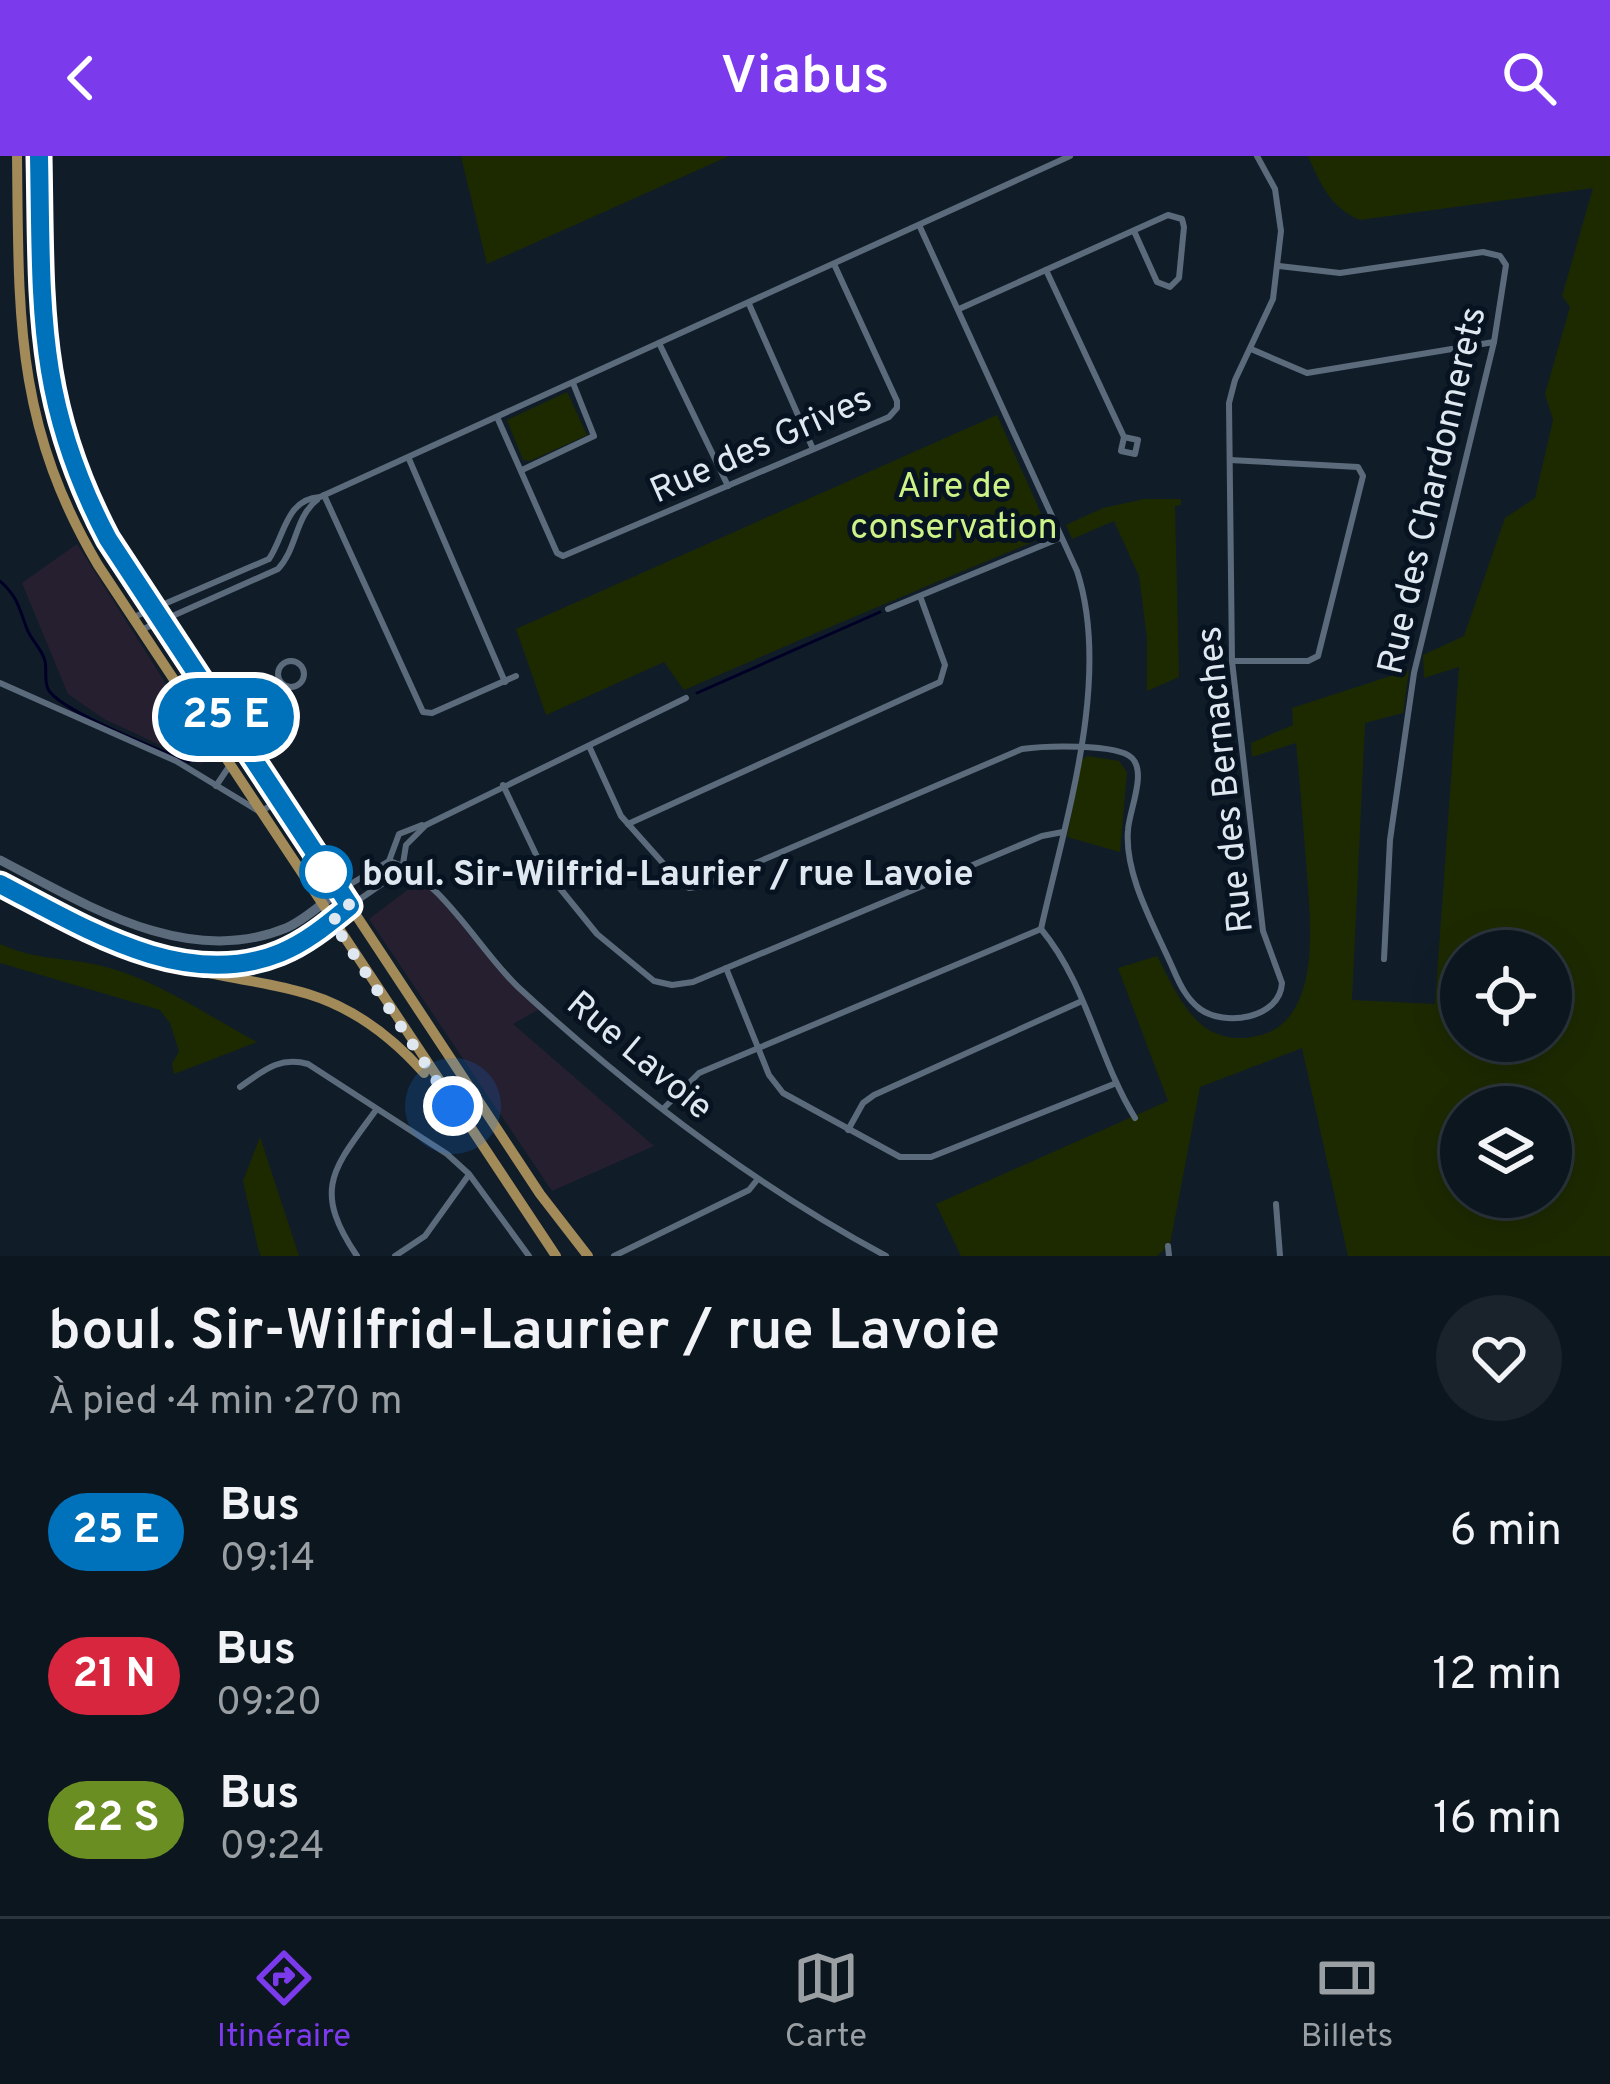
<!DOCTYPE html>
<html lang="fr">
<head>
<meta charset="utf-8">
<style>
	:root { --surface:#0c161f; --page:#1a232c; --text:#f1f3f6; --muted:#9a9fa4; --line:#2c353d; --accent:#7c3aed }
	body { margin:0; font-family:Overpass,sans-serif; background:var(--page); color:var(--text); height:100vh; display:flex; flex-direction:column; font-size:45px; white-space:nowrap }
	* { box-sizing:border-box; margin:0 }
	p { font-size:39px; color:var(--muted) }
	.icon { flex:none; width:66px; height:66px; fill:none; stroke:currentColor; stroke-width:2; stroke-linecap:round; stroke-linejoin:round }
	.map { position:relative; height:1100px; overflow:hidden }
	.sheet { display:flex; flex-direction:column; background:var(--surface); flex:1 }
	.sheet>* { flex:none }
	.badge { padding:0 24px; border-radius:39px; font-size:42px; line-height:78px }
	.fabs { position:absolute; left:1440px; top:774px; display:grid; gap:24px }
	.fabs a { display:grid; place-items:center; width:132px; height:132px; border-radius:50%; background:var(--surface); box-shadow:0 6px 30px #0003,0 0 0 3px var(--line); font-size:60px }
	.you { position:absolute; width:60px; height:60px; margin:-30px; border:9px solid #fff; border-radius:50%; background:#1a73e8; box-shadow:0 0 0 18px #1a73e833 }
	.map>.badge { position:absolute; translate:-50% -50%; box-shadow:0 0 0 6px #fff }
	.round { display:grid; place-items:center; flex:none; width:126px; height:126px; border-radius:63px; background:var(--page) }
	.summary { display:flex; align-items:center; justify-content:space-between; height:204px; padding:0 48px }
	h1 { font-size:57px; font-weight:600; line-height:90px }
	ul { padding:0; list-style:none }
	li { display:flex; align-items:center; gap:36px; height:144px; padding:0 48px }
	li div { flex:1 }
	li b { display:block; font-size:45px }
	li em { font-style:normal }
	li .badge { min-width:132px; font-weight:700; text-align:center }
	header { display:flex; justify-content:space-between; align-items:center; height:156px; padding:0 48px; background:var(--accent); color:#fff; font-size:54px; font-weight:600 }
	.tabs { display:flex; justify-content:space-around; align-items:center; height:168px; border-top:3px solid var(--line); background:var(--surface); font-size:33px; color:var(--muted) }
	.tabs a { display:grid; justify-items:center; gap:6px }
	.tabs .on { color:var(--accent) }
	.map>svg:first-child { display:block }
	.commercial { fill:#251f2f }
	.green { fill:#1d2a00; fill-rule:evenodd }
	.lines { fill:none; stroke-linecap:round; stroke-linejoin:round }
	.stream { stroke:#000026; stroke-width:3 }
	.minor { stroke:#5c6b7b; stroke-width:6 }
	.tertiary { stroke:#5c6b7b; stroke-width:9 }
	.primary { stroke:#a28a59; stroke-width:10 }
	.line-casing { stroke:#fff; stroke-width:27 }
	.line { stroke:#0072bc; stroke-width:18 }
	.walk { stroke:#dfe8f1; stroke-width:12; stroke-dasharray:0 21.6 }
	.stop-dot { fill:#fff; stroke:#0072bc; stroke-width:6 }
	.labels { text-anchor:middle; stroke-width:10; stroke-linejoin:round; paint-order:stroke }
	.street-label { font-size:36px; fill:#dfe8f1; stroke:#071320 }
	.park-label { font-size:36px; fill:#cdf388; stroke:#071320 }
	.stop-label { font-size:36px; font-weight:bold; fill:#dfe8f1; stroke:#071320; text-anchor:start }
</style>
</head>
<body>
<header><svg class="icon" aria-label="back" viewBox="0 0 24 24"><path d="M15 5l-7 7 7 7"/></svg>Viabus<svg class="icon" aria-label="search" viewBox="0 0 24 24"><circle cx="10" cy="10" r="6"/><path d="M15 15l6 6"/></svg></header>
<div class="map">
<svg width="1610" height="1100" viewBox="0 0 1610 1100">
	<rect width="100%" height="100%" fill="#101d29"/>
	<g class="commercial">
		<path d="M77,388L212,600L201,608L104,563L68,538L22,427Z"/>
		<path d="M422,723L516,829L543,851L513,868L654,990L552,1035L369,763Z"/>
	</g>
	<g class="green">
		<path d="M461,0H729L487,108Z"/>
		<path d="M1308,0H1610V1100H1348L1302,892L1200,931L1170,1088L1157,1100H961L936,1048L1168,945L1118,812L1157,800C1178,839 1194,884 1243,882C1327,879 1310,762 1306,706C1303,667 1300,627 1296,587L1252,601L1251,587L1293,569L1292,552L1409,514L1403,557L1365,567L1352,844L1435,848L1459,511L1424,522L1423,499L1464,480L1505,362L1535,342L1553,264L1545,238L1570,151L1562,140L1593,32L1360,64C1330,51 1321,29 1308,0ZM1461,795H1551V885H1461ZM1461,951H1551V1041H1461Z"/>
		<path d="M567,236L587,279L530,305L523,304L507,264Z"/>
		<path d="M997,259L1047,371L1043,382C923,431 804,482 684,534L664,506L546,559L516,473Z"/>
		<path d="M1144,343H1181V349L1175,350L1179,521L1147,535V482L1139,420L1114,365L1072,383L1066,369L1103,352Z"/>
		<path d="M1088,600L1119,605L1127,616L1120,696L1067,681L1082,603Z"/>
		<path d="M0,788C41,806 62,800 102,810C156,823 208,860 257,886L174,918L172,908L179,895L170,867L160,854L0,807Z"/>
		<path d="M260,981L299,1100H261L258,1092L243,1025Z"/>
	</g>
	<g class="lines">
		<g class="stream">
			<path d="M0,425C18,441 19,452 27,473C31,484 42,493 45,505C47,514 44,524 48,533C59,555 162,595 189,606"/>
			<path d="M697,537L880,456"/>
		</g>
		<g class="minor">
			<path d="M920,71L1077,415C1112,522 1065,665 1041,773"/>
			<path d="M1279,110L1340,117L1483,96L1500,100L1506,109L1494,186L1414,517L1390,684L1384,803"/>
			<path d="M1046,114L1124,281L1121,295L1135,298L1138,284L1124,281"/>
			<path d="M749,148L813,293"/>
			<path d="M959,153L1168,59L1182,63L1184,71L1179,122L1170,131L1157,126L1134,75"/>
			<path d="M659,187L728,330"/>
			<path d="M1251,193L1307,217L1494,186"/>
			<path d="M497,261L557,397L563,400L889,261L897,252V245L834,108"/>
			<path d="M409,303L505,526"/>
			<path d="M1230,304L1358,311L1363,320L1318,500L1308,505H1232"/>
			<path d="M522,314L594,280L573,227"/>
			<path d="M324,339L423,556L432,557L516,520"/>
			<path d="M888,453L1060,382"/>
			<path d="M134,461L269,403C285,379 286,343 320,341L1070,0"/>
			<path d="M141,474L278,413C297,393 295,361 317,344"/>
			<circle cx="291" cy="518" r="13"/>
			<path d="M0,527L176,605L260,656L280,644"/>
			<path d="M223,557L282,528"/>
			<path d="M589,590L621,660L678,724L689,732L702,730L1022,593C1043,590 1117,587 1132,602C1147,617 1129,655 1128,674C1124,720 1156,773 1174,815C1180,829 1187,843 1200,853C1224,871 1280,863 1282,827L1263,775L1232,505L1229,247L1235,224L1273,143L1281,75L1275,33L1257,0"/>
			<path d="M503,629L541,709L597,778L654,825L672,829L693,826L1042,680L1063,676"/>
			<path d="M216,630L230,609"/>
			<path d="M628,668L940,526L945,509L920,440"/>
			<path d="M389,705C440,720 479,794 518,831C630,934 752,1028 886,1100"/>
			<path d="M339,735L389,705L399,678L422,669"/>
			<path d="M350,750L402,714L406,689L426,669L686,542"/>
			<path d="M1041,773C1087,828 1098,902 1135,962"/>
			<path d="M726,812L769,919L783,937L900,1001H931L1114,928"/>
			<path d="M240,931C263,915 279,900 308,908L447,998L469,1018L529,1100"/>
			<path d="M663,953L699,917L1041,773"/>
			<path d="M848,974L863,947L874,939L1082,845"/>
			<path d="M1276,1048L1280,1100"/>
			<path d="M1168,1090L1169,1100"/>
			<path d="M357,1100C311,1032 334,1012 376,954"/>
			<path d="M395,1100L425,1080L468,1020"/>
			<path d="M614,1100L749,1034L757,1024"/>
		</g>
		<g class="tertiary">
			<path d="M0,704C85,748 187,813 286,772C305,764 322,747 339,735"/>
			<path d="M0,728C83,772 184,836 280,797C307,786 328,768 350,750"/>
		</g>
		<g class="primary">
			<path d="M17,0C19,158 14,267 98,409L556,1100"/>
			<path d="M39,0C41,151 36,245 108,383L540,1038L588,1100"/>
			<path d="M153,800C202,822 257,822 308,838C354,852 393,882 424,917"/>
		</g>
	</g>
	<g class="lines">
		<g class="line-casing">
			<path id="line" d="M0,728C83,771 184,836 280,797C307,786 328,768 350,750L108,383C35,245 42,150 39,0"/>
		</g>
		<use href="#line" class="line"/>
		<path class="walk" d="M326,716L320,705L350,750L332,765L453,950"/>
	</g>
	<circle class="stop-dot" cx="326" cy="716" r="24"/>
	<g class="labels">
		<g class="street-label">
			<text transform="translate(760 287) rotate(-24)" y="13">Rue des Grives</text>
			<text transform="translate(1430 334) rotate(-77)" y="13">Rue des Chardonnerets</text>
			<text transform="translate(1223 624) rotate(-96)" y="13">Rue des Bernaches</text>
			<text transform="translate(641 898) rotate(40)" y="13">Rue Lavoie</text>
		</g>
		<g class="park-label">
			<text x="954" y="341">Aire de<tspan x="954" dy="41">conservation</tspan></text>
		</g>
		<g class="stop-label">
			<text x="362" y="729">boul. Sir-Wilfrid-Laurier / rue Lavoie</text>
		</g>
	</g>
</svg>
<div class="fabs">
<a><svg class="icon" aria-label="locate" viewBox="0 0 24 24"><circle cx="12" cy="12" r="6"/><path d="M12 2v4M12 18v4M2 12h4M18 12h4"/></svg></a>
<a><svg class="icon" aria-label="layers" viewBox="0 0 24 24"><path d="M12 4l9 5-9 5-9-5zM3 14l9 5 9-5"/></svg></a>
</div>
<div class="you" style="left:453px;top:950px"></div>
<b class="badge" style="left:226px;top:561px;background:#0072bc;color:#fff">25 E</b>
</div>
<section class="sheet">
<div class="summary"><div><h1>boul. Sir-Wilfrid-Laurier / rue Lavoie</h1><p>À pied · 4 min · 270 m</p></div><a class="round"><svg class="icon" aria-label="heart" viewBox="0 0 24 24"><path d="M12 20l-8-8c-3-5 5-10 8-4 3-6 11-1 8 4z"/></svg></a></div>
<ul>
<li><span class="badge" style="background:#0072bc;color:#fff">25 E</span><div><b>Bus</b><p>09:14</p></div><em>6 min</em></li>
<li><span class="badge" style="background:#d7263d;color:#fff">21 N</span><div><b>Bus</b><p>09:20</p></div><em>12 min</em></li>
<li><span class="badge" style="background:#6b8e23;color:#fff">22 S</span><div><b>Bus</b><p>09:24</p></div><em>16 min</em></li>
</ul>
</section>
<nav class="tabs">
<a class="on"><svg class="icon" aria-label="directions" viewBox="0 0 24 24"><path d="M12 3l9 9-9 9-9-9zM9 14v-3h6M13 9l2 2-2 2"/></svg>Itinéraire</a>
<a><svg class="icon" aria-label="map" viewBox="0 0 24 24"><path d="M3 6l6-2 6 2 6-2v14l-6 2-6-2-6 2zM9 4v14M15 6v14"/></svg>Carte</a>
<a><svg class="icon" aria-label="tickets" viewBox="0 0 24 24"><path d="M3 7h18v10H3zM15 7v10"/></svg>Billets</a>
</nav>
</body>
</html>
